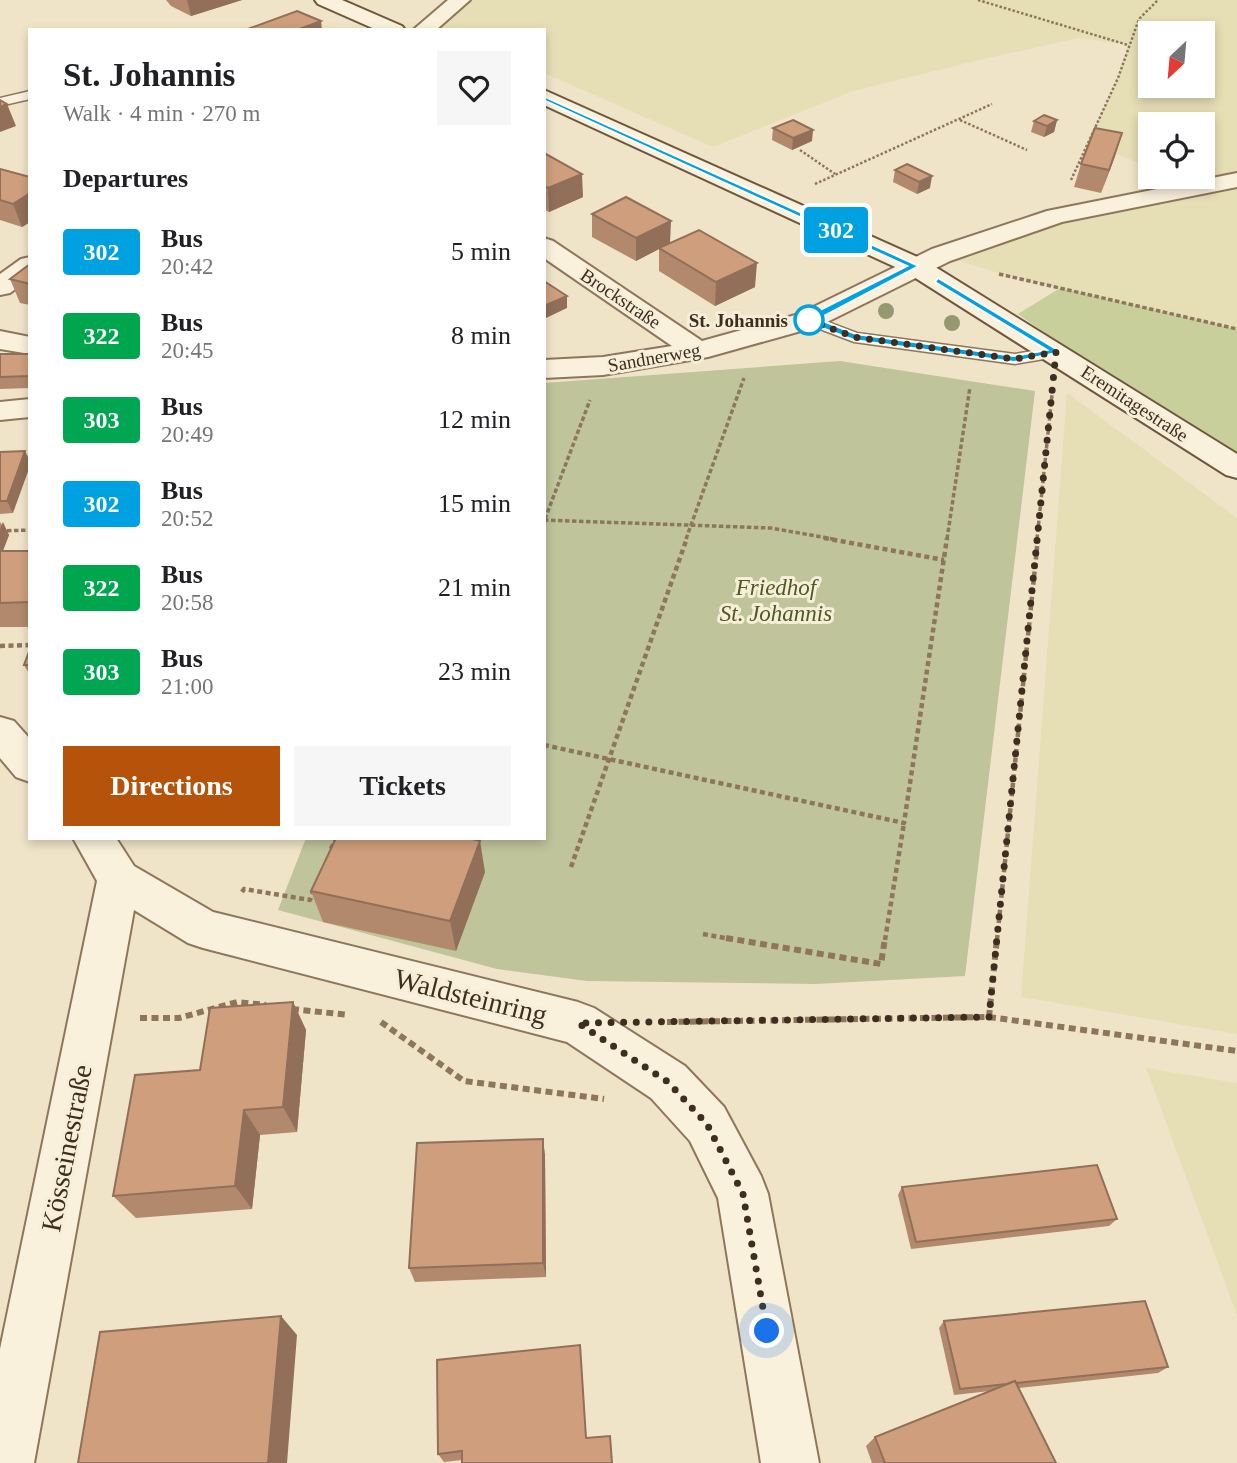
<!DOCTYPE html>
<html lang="en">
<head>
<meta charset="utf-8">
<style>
	:root { --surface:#fff; --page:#f6f6f6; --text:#202124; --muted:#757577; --accent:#b45309 }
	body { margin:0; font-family:Georgia,serif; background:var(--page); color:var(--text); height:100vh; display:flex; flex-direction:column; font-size:26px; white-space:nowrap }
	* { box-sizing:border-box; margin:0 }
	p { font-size:23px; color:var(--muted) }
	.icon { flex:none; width:38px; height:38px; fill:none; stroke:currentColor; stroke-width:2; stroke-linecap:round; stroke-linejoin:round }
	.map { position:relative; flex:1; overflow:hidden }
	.sheet { position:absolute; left:28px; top:28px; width:518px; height:812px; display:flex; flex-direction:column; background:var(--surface); border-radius:0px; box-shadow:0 4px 10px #0003 }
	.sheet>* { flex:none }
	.badge { padding:0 14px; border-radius:5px; font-size:24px; line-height:46px }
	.needle { width:46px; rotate:206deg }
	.controls { position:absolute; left:1138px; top:21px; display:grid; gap:14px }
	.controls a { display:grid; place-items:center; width:77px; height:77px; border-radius:0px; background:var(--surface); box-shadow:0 4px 10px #0003; font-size:35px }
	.you { position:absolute; width:35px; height:35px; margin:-18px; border:5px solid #fff; border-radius:50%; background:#1a73e8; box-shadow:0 0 0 10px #1a73e833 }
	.map>.badge { position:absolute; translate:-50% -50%; box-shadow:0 0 0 4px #fff }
	h2 { padding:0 35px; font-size:26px; line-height:63px }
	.round { display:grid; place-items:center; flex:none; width:74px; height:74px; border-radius:0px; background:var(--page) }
	.headline { display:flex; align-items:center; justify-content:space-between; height:119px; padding:0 35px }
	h1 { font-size:33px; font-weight:700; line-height:52px }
	.primary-button { display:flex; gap:14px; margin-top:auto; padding:14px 35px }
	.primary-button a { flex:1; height:80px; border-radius:0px; background:var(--accent); color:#fff; font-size:28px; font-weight:700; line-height:80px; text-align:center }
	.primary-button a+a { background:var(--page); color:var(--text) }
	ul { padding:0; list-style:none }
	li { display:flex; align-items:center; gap:21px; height:84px; padding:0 35px }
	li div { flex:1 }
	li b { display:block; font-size:26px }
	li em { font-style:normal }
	li .badge { min-width:77px; font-weight:700; text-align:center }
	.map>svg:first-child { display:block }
	.farmland { fill:#e6deb5; fill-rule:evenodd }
	.green { fill:#c9cf9b }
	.cemetery { fill:#bfc49a }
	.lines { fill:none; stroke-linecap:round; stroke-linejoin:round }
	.lane-casing { stroke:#8d765c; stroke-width:3 }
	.street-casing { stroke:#8d765c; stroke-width:4 }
	.secondary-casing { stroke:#6f573f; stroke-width:4 }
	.path-far3 { stroke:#8d765c; stroke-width:2.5; stroke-dasharray:2.5 2; stroke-linecap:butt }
	.path-far2 { stroke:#8d765c; stroke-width:3.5; stroke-dasharray:4.5 2.5; stroke-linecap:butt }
	.path-far1 { stroke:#8d765c; stroke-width:4.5; stroke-dasharray:5 3.5; stroke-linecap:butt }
	.path { stroke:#8d765c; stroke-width:6; stroke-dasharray:7 4.5; stroke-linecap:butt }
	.lane { fill:#faf1dc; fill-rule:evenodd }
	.street { fill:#faf1dc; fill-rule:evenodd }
	.secondary { fill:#faf1dc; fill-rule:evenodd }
	.tree { fill:#96986f }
	.wall { fill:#b2896c }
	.shaded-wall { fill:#916f58 }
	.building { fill:#cf9f7d; stroke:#916f58; stroke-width:2 }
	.line { fill:#00a1e0; stroke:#fff; stroke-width:2 }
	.walk { stroke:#3d2e20; stroke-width:7; stroke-dasharray:0 12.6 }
	.stop-dot { fill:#fff; stroke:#00a1e0; stroke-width:3.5 }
	.labels { text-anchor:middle; stroke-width:6; stroke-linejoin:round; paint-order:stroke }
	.far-street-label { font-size:19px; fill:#3d2e20; stroke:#f7eed8 }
	.far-stop-label { font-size:19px; font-weight:bold; fill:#3d2e20; stroke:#f7eed8; text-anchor:end }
	.park-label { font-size:23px; font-style:italic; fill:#4d5a26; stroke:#f7eed8 }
	.near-street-label { font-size:28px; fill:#3d2e20; stroke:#f7eed8 }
</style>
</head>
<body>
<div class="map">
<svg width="1237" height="1463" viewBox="0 0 1237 1463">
	<rect width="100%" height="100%" fill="#f0e4c8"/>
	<g class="farmland">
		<path d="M472,0H1237V329L1008,276L941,255L1056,216L1193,189L1169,177H1202V124H1150V167L1087,143L1118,78L1128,45L1079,38L984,59L853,91L713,147L544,73V30H445L435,26ZM1150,33H1202V86H1150Z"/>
		<path d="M1067,393L1237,518V1034L1021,997Z"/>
		<path d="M1146,1068L1237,1083V1315Z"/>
	</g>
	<path class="green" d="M1060,288L1237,329V469L1018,314Z"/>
	<path class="cemetery" d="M840,361L1035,391L965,976L816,984L587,981L497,969L278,910L306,838H544V383Z"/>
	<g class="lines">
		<g class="lane-casing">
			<g id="lane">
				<path d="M30,91V99L0,106V98Z"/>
				<path d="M809,315L857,333L1015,354L1056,347L1064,352L1056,357L1015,364L854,342L804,323V317Z"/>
			</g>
		</g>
		<g class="street-casing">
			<g id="street">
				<path d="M448,0H470L436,30H413Z"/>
				<path d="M1237,173V187L1062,222L950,261L819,326L708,357L603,375L544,378V360L603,357L672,346L544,258V238L553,241L702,341L799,314L932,249L1047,211Z"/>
				<path d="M30,257V278L10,293L0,295V274L21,259Z"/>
				<path d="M0,331L30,337V354L0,349Z"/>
				<path d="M30,399V417L0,420V402Z"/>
				<path d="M0,717L14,721L30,739V782L16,777L0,758Z"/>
				<path d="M73,838H116L134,866L213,912L578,1002L594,1008L685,1066L724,1107L761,1176L768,1194L819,1463H761L718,1198L690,1141L651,1098L567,1042L203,948L188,943L134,910L34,1463H0V1349L97,881Z"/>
			</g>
		</g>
		<g class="secondary-casing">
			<g id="secondary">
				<path d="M315,0H342L402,26L405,30H377L318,4Z"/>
				<path d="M544,90L924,260L1237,454V478L1226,475L906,272L544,105Z"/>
			</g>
		</g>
		<g class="path-far3">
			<path d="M978,0L1128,45"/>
			<path d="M960,120L1027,150"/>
			<path d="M800,150L835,174"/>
			<path d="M1071,180L1118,78L1139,19L1158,0"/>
			<path d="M815,184L992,104"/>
		</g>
		<g class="path-far2">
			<path d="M999,274L1237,329"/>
			<path d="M545,519L590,400"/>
			<path d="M544,520L771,528L833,539"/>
			<path d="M0,531L30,530"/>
			<path d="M686,539L744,378"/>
			<path d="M947,539L970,387"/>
			<path d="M1037,539L1052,395"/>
		</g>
		<g class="path-far1">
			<path d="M824,538L944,560"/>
			<path d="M0,646L30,645"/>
			<path d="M544,745L904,823L947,538"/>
			<path d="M331,849L336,838"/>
			<path d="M571,867L687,538"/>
			<path d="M242,892L244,889L310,900L314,889"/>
			<path d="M703,934L736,940"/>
			<path d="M885,940L904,823"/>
			<path d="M997,940L1038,538"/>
		</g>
		<g class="path">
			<path d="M726,938L881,964L885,938"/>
			<path d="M292,1009L349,1015"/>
			<path d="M989,1017L997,938"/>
			<path d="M140,1018H179L237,1002L266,1005"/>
			<path d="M381,1022L464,1081L604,1099"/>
			<path d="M667,1022L989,1017L1237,1051"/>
		</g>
		<use href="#lane" class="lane"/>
		<use href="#street" class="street"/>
		<use href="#secondary" class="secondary"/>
	</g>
	<g class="tree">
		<circle cx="886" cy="311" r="8"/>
		<circle cx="952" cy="323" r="8"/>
	</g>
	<g class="wall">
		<path d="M166,0H242L191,16L171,6Z"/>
		<path d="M1057,120L1054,132L1044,137L1031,132L1034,121Z"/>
		<path d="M773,128L812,141L792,150L772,140Z"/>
		<path d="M544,153L583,197L549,212L544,209Z"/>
		<path d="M1115,156L1101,193L1074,187L1081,164Z"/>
		<path d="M0,169L30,177V222L22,227L0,220Z"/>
		<path d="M895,170L930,188L917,194L893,182Z"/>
		<path d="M592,214L670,243L755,287L715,306L659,271V249L636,261L592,237Z"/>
		<path d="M30,264V305L20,303L10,279Z"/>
		<path d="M0,354H30V388L0,389Z"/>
		<path d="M0,452L13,513L0,514Z"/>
		<path d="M0,522L9,535L3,551H30V627H0Z"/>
		<path d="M30,649V675L24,665Z"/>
		<path d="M485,872L456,951L323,922L311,891Z"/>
		<path d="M293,1002L306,1030L297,1132L260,1135L252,1209L136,1218L113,1196L200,1070Z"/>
		<path d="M543,1139L545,1156L546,1277L415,1282L409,1268Z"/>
		<path d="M902,1187L1117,1219L1109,1226L911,1249L898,1195Z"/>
		<path d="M944,1321L1168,1367L1158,1373L1019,1388L1056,1463H872L866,1446L875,1437L990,1391L954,1395L939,1328Z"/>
		<path d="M580,1345L586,1438L462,1460L444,1462L438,1454Z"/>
	</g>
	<g class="shaded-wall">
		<path d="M187,0H242L191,16Z"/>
		<path d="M321,21L322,30H297Z"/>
		<path d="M7,104L16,126L0,132V107Z"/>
		<path d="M1057,120L1054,132L1044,137L1047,126Z"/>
		<path d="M813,130L812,141L792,150L793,138Z"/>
		<path d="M1122,133L1115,156L1101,193L1109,170Z"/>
		<path d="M582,174L583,197L549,212L548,188Z"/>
		<path d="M932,176L930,188L917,194L919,182Z"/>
		<path d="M30,193V222L22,227L13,204Z"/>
		<path d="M671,221L670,244L659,248V249L636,261V238Z"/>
		<path d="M757,263L755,287L715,306L716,282Z"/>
		<path d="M567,296V308L544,319V306Z"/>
		<path d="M25,451L30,461V466L13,513L7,501Z"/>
		<path d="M3,522L9,535L1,555L0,553V529Z"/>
		<path d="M480,841L485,872L456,951L450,921Z"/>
		<path d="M293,1002L306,1030L297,1132L283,1107Z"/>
		<path d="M244,1110L260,1135L252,1209L235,1186Z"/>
		<path d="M543,1139L545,1156L546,1277L543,1263Z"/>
		<path d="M281,1316L297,1335L287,1463H268Z"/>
	</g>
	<g class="building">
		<path d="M297,11L321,21L297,30H245Z"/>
		<path d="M0,100L7,104L0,107Z"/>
		<path d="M1044,115L1057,120L1047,126L1034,121Z"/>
		<path d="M793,120L813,130L793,138L773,128Z"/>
		<path d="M1095,128L1122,133L1109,170L1081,164Z"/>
		<path d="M544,153L582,174L548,188L544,186Z"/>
		<path d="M907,164L932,176L919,182L895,170Z"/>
		<path d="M0,169L30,177V193L13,204L0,200Z"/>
		<path d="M626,197L671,221L636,238L592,214Z"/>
		<path d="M699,230L757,263L716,282L659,248Z"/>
		<path d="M30,264V284L10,279Z"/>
		<path d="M544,281L567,296L544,306Z"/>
		<path d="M0,354H30V376L0,377Z"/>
		<path d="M25,451L7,501H0V452Z"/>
		<path d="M0,551H30V602L0,603Z"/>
		<path d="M30,649V665H24Z"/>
		<path d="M336,838H469L480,841L450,921L311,891Z"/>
		<path d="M293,1002L283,1107L244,1110L235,1186L113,1196L135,1075L200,1070L210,1008Z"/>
		<path d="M543,1139V1263L409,1268L417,1143Z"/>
		<path d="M1097,1165L1117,1219L916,1242L902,1187Z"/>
		<path d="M1145,1301L1168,1367L1016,1383L1015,1381L1007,1384L960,1389L944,1321Z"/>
		<path d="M281,1316L268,1463H78L100,1332Z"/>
		<path d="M580,1345L586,1438L610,1436L612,1463H462V1451L438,1454L437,1360Z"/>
		<path d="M1015,1381L1056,1463H885L875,1437Z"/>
	</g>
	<path class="line" d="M541,95L919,266L818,319L856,334L1014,356L1047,350L935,282L938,278L1061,352L1014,362L854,340L806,322V317L907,266L541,99Z"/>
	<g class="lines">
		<path class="walk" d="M767,1331L743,1194L707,1124L668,1082L578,1023L989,1017L1056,352L1014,359L854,337L809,320"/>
	</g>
	<circle class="stop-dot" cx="809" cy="320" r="14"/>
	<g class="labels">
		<g class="far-street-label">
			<text transform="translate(621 298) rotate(34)" y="7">Brockstraße</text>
			<text transform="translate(654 357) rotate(-10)" y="7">Sandnerweg</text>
			<text transform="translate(1135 403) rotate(33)" y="7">Eremitagestraße</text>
		</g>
		<g class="far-stop-label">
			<text x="788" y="327">St. Johannis</text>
		</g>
		<g class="park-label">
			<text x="776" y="595">Friedhof<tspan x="776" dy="26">St. Johannis</tspan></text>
		</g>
		<g class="near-street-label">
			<text transform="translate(471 996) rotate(14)" y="10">Waldsteinring</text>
			<text transform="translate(66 1148) rotate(-79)" y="10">Kösseinestraße</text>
		</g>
	</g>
</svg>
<div class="controls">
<a><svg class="needle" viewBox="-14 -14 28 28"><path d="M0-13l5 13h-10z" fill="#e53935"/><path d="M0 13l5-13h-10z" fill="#757577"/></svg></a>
<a><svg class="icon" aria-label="locate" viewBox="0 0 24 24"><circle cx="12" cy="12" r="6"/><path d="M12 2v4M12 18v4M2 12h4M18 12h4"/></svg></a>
</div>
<div class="you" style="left:767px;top:1331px"></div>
<b class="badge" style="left:836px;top:230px;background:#00a1e0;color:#fff">302</b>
<section class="sheet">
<div class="headline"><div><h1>St. Johannis</h1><p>Walk · 4 min · 270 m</p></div><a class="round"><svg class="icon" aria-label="heart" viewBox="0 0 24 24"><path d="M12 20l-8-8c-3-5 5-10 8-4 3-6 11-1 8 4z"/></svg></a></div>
<h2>Departures</h2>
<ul>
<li><span class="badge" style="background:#00a1e0;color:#fff">302</span><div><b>Bus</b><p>20:42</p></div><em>5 min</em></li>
<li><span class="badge" style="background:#00a64d;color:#fff">322</span><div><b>Bus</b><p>20:45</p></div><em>8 min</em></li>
<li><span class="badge" style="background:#00a651;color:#fff">303</span><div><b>Bus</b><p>20:49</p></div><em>12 min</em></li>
<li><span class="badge" style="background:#00a1e0;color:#fff">302</span><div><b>Bus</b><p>20:52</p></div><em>15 min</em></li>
<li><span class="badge" style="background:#00a64d;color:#fff">322</span><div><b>Bus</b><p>20:58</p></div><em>21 min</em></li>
<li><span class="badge" style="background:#00a651;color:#fff">303</span><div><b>Bus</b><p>21:00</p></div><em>23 min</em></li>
</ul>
<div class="primary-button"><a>Directions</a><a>Tickets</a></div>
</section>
</div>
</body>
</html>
